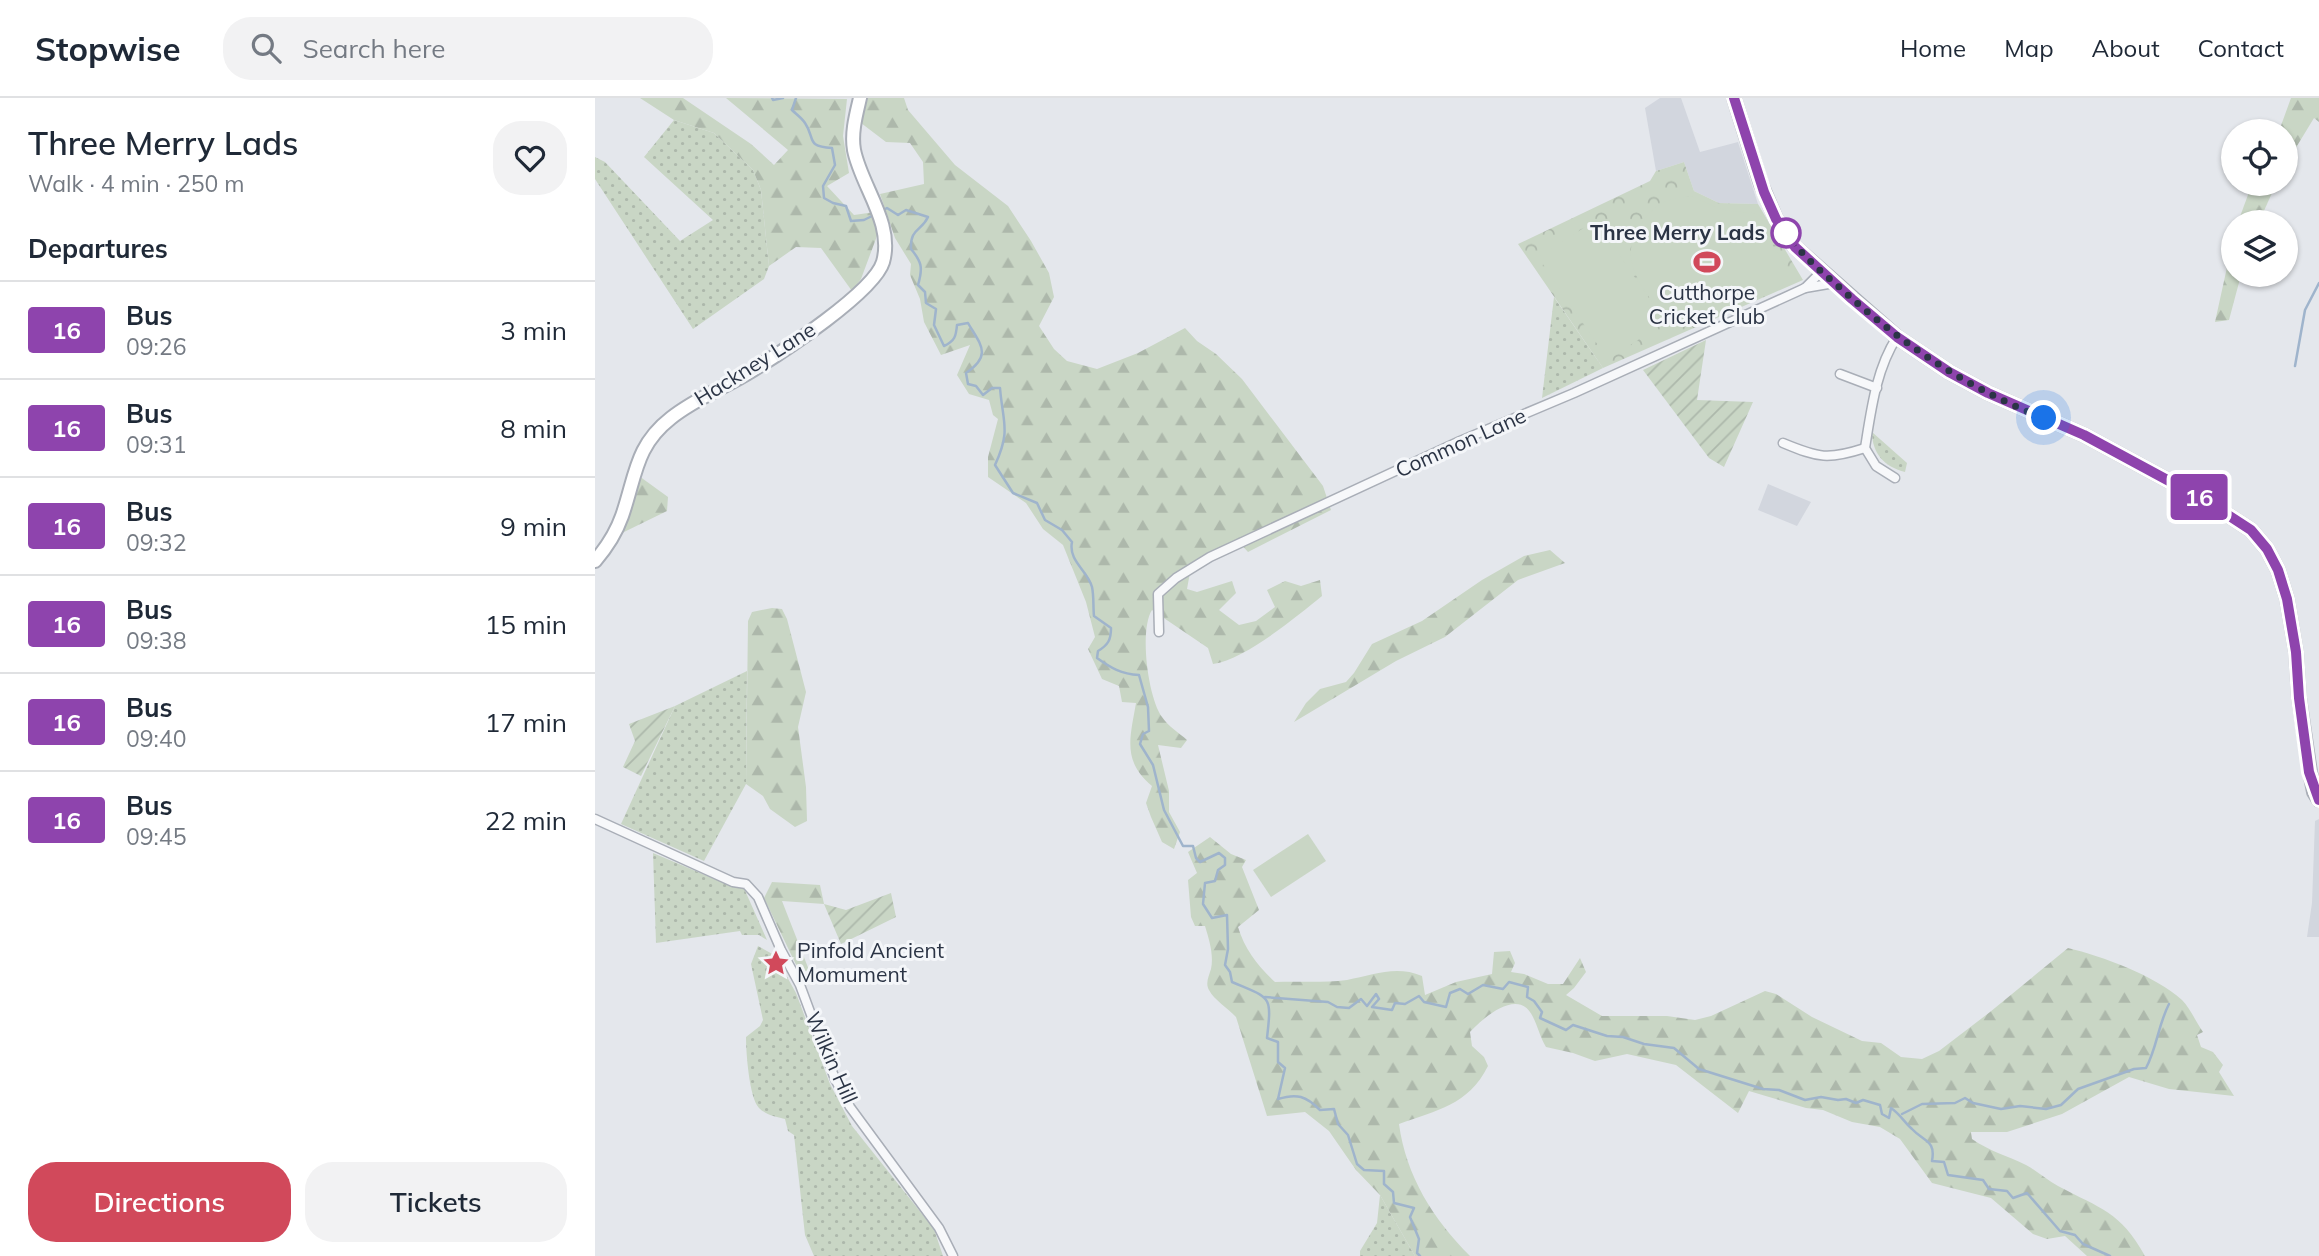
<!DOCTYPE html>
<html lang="en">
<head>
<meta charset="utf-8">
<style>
	:root { --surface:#fff; --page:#f2f2f3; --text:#1f2937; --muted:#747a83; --line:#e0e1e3; --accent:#d1495b }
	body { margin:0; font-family:Mulish,sans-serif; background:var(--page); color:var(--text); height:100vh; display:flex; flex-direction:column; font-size:26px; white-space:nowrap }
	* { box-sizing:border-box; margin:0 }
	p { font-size:23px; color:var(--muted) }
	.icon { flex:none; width:38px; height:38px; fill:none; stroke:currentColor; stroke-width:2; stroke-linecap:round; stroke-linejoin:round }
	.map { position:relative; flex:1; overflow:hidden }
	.details { display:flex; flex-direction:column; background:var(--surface); width:595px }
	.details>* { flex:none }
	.badge { padding:0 14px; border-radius:5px; font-size:24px; line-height:46px }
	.controls { position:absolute; left:1626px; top:21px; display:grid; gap:14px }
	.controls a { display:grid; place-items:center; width:77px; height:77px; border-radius:50%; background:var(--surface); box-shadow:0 2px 5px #0004; font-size:35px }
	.you { position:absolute; width:35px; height:35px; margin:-18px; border:5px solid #fff; border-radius:50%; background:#1a73e8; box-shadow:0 0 0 10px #1a73e833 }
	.map>.badge { position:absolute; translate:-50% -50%; box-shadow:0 0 0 4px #fff }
	h2 { padding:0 28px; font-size:26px; line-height:63px }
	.round { display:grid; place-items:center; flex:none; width:74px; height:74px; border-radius:28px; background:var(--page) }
	.headline { display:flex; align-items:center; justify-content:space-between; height:119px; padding:0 28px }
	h1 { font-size:33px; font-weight:600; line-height:52px }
	.cta { display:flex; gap:14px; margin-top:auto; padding:14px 28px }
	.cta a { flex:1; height:80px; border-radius:28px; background:var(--accent); color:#fff; font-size:28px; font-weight:600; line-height:80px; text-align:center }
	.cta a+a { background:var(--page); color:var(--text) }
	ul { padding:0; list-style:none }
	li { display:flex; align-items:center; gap:21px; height:98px; padding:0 28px; border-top:2px solid var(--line) }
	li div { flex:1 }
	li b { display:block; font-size:26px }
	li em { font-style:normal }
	li .badge { min-width:77px; font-weight:700; text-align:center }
	header { display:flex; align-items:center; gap:42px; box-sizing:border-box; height:98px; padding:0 35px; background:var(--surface); border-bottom:2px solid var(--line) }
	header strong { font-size:33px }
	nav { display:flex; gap:38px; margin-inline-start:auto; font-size:24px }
	.search { width:490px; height:63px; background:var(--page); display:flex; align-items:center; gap:18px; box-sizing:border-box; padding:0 24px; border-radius:28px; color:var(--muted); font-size:26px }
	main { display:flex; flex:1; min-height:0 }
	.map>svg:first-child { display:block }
	.built { fill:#d2d6de }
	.grass { fill:url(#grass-dots) }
	.forest { fill:url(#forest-firs) }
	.park { fill:url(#park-crowns) }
	.garden { fill:url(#garden-furrows) }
	.pitch { fill:#c9d6c5 }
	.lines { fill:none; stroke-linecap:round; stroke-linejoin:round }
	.stream { stroke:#9fb4cc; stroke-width:2.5 }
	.street-casing { stroke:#a9aeb7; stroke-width:11 }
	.secondary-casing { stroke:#a9aeb7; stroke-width:16 }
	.street { stroke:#f7f8fa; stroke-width:8 }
	.secondary { stroke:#fff; stroke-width:12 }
	.line-casing { stroke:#fff; stroke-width:16 }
	.line { stroke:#8e44ad; stroke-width:10 }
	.walk { stroke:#2b3445; stroke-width:7; stroke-dasharray:0 12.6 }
	.stop-dot { fill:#fff; stroke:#8e44ad; stroke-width:3.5 }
	.labels { text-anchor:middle; stroke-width:6; stroke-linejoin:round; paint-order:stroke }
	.stop-label { font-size:21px; font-weight:bold; fill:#2b3445; stroke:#f4f6f9; text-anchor:end }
	.poi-label { font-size:21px; fill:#2b3445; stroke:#f4f6f9 }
	.street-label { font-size:21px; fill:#2b3445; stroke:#f4f6f9 }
</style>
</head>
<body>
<header>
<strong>Stopwise</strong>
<div class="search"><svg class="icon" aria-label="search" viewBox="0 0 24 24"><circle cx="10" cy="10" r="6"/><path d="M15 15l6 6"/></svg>Search here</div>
<nav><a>Home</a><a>Map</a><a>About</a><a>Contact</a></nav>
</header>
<main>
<section class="details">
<div class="headline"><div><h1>Three Merry Lads</h1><p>Walk · 4 min · 250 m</p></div><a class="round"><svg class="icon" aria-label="heart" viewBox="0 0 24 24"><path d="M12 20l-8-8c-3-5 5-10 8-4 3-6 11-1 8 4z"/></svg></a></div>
<h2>Departures</h2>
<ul>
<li><span class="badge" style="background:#8e44ad;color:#fff">16</span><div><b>Bus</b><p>09:26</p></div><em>3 min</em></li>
<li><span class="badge" style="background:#8e44ad;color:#fff">16</span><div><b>Bus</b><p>09:31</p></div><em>8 min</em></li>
<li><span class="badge" style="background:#8e44ad;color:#fff">16</span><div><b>Bus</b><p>09:32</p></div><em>9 min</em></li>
<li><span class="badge" style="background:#8e44ad;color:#fff">16</span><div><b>Bus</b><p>09:38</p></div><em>15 min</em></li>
<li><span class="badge" style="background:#8e44ad;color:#fff">16</span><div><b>Bus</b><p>09:40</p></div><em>17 min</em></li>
<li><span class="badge" style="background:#8e44ad;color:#fff">16</span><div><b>Bus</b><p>09:45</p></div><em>22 min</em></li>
</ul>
<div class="cta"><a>Directions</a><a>Tickets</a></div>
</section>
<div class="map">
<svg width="1724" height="1158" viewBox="0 0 1724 1158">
	<defs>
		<pattern id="grass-dots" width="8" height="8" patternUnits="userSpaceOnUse" patternTransform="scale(1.75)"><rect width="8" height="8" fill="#c9d6c5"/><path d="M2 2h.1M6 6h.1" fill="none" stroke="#adb8ab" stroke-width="1.8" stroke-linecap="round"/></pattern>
		<pattern id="forest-firs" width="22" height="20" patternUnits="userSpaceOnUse" patternTransform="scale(1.75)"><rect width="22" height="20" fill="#c9d6c5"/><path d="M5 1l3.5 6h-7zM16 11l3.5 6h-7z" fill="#adb8ab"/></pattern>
		<pattern id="park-crowns" width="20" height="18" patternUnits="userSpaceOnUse" patternTransform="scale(1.75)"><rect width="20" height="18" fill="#c9d6c5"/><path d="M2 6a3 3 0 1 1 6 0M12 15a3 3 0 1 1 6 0" fill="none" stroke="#adb8ab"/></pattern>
		<pattern id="garden-furrows" width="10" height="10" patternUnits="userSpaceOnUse" patternTransform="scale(1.75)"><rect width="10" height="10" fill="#c9d6c5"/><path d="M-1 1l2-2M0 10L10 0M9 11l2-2" fill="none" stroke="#adb8ab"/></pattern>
	</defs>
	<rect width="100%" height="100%" fill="#e4e7ec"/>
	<g class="built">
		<path d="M1065,0H1086L1105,54L1143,44L1163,106L1124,105L1099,93L1089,64L1061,73L1050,10Z"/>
		<path d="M1173,386L1216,404L1202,428L1163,412Z"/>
		<path d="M1724,721V839H1712L1717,805L1720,723Z"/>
	</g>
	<g class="grass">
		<path d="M79,22L119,35L158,72L166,92L174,168L169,181L98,231L0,81V59L10,64L85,143L118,122L49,59Z"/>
		<path d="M959,199L1008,270L947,300Z"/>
		<path d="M1277,334L1312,365L1310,374C1290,369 1277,356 1277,334Z"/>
		<path d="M152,573L151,686L109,763L26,726L80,608Z"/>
		<path d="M58,755L136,788H148L172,842L164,837H147L145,833L61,845Z"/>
		<path d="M163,848L181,858L175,863L178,871L186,868L201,895L235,986L257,1028L339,1131L348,1158H219L210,1137L199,1037L193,1033L190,1021C181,1019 171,1017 164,1010C154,999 151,954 151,939L165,928L168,922L156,866Z"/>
		<path d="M785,1097L820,1158H765V1153L782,1125Z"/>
	</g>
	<g class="forest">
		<path d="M45,0H88L156,46L179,67L193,52L131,0L252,1L248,38L254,75L232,88L259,117L280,114L282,138L266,181L257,193L226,150L201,149L174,168L166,92L158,72L119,35L79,22Z"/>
		<path d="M273,0H309L313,12L360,67L413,108L436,143L454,175L459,199L444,228L459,251L472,263L502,271L543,255L590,230L602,243L621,256L647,281L728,388L736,412L653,454L642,442L596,469L592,491L602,494L637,483L641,495L624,512L644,527L661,523L680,509L672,492L690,483L706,488L725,482L727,498C701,519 651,561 618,566L613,550L557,512C544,532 553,600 567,619C573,628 584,635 592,642L586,650L563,647L574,693V714L585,734L579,751L567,744L556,719L551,705L557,688C527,663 535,640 541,605L527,604L524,588L507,581L493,551L500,539L491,504L468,447L448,431L431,405L393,379V359L403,321L398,317L394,302L374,296L362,277L375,247L346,257L329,224L325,201L315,177L316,166L300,140L285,96L329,86L328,64L315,45L291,44L266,25Z"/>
		<path d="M1696,0H1724V24L1719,20L1691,66L1690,33H1684Z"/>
		<path d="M1657,86H1681L1664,124H1643Z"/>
		<path d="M1638,142V177H1646L1634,222L1620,224Z"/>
		<path d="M44,378L73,399L72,413L27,435Z"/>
		<path d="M955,452L970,465L923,482L850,539L801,563L699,624L711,605L725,591L751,584L759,575L777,546L827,523L887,482L929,458Z"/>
		<path d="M177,510L187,511L192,521L211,594L203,629L211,689L212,723L200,729L175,711L168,698L151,686L153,523L157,514Z"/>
		<path d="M615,739L636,756L651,762L647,769L664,812L643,829C650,852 663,868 680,884C704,883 728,885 752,882C778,877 801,867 827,878L830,897L861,884L897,876L899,854L915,853L920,865L916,874L929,876L953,886H968L985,860L991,874L979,890L971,897L1007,918H1072L1100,922L1116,918L1170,893L1181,896L1217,919L1267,943L1286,945L1306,959L1327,961L1344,953L1395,914L1473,850C1507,858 1561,878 1587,902C1595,910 1601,924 1608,934L1602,937L1606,949L1618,954L1628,967L1624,974L1639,998L1574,991L1534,979L1467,1016L1412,1034H1376L1377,1041C1394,1053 1413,1058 1431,1067C1442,1073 1452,1082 1463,1088C1506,1111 1525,1113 1550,1158H1492L1470,1138L1452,1141L1438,1136L1396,1100L1337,1085L1305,1041L1285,1029L1257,1024L1228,1012L1211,1010L1154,993L1143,1015L1081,967L1032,956L1000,963L978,955L951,949C945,939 943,929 938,919C924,888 888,920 875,934L877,948L889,959L893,968C873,1008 841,1012 804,1026C811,1078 838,1121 875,1158H820L785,1097L761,1072L734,1033L710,1014L672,1018L641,919C633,910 619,902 614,892C610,885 614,878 616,871C619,857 614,841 610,828H600L596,819L593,782L602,775L593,754Z"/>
		<path d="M177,784L225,787L229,806L187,803L214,872L205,875L169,800Z"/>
	</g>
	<path class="park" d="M1089,64L1099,93L1124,105L1163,106L1208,182L1008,270L923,146L1055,83L1061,73Z"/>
	<g class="garden">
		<path d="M1111,242L1102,302L1158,304L1129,369L1114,360L1048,272Z"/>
		<path d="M80,608L46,678L28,669L40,643L34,626Z"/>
		<path d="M296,795L301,819L246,846L229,806L251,812Z"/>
	</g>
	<g class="pitch">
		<path d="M1095,98C1106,101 1116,108 1127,111C1141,116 1154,111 1167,119L1174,141L1190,167V183L1179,194L1100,228L1073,225C1050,192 1018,162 1048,123C1063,103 1071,102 1095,98Z"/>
		<path d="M1001,122L1070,224L1013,262L943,159Z"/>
		<path d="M713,736L731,763L676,799L658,772Z"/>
	</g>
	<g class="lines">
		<g class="stream">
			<path d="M177,0L178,2L188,0"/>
			<path d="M201,0L197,12C201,16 207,20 210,25C221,41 210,48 237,50L240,67L228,88L229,100L238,105L251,108L256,123L269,122L281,116"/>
			<path d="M287,113L292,110L303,117L311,112L333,119C326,134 315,130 316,151C327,164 328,170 323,187L330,194L331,205L341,211L339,227L349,248C360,243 361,238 362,227L373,225C385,246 398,257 371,275L373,286L381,288L388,297L397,290H405C408,326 416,332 400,367L418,395L442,405L450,422L467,432L477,444C473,463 493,473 497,489C499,498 498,509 499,518L516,530C516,542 513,547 503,553L502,560C516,570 526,576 544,577L553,609L554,633L548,636L545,646L558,667L569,712L588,748H598L601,760L605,764L624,755L630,760V767L623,772L620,783L610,785L608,806L617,820L632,817L633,851L630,867L635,874L637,884C676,901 677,896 672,940L683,944V964L690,970L683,1001C702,995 711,998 725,1012L739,1011L743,1026L753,1037L762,1066L769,1072L789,1073V1086L798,1094L799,1105L819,1110L815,1119L824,1141L822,1155L825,1158"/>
			<path d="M1700,268L1710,212L1724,185"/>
			<path d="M670,899L733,904L742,909L754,910L766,901L772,908L781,896L784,901L777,909L797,912L800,905L810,906L824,898L829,904L851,909L855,895L865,891L873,896L888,887L908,891L914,884L933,889L932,899L939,903L947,914L945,920L971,932L978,927L1012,938L1028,939L1049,946L1079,950L1104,971L1168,991L1184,992L1210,1002L1226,999L1243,1002L1251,1001L1261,1005L1268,1002L1285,1007L1287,1016L1294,1020L1296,1010C1305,1016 1309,1024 1317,1031C1329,1044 1341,1042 1337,1063L1349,1064L1353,1077L1388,1082L1394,1091L1412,1093L1418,1100L1432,1095L1465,1133L1480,1137L1488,1146L1515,1158"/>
			<path d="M1307,1016L1327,1006L1360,1005L1370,1000L1378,1005L1406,1011L1425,1008L1451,1011L1466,1007L1483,991L1539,971L1551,970C1562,950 1563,927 1574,906"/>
		</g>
		<g class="street-casing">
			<g id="street">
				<path d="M1210,190L1239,185"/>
				<path d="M1245,276L1282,290"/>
				<path d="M1188,345C1224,360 1233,362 1270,350"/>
				<path d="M1300,380L1281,368L1270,350C1276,313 1281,271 1302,239"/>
				<path d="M564,534L563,496L581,480L615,459L865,343L979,295L1210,190L1226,174"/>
				<path d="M0,721L138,784L151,786L163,799L186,852L205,887L240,981L255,1009L344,1130L358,1158"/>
			</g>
		</g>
		<g class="secondary-casing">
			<g id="secondary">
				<path d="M1139,0L1166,86L1181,121L1200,149L1302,239L1354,274L1393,295L1489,337L1613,404L1656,432L1672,451L1683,472L1692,501L1701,554L1704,600L1715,674L1719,694L1724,702"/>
				<path d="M0,463C12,449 21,435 27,418C41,378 40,348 76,320C101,300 131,289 158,272C187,254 279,194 288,164C299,125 266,88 259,52C256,35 261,17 265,0"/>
			</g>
		</g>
		<use href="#street" class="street"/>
		<use href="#secondary" class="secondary"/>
	</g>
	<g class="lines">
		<g class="line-casing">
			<path id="line" d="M1139,0L1169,94L1181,121L1200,149L1257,201L1302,239L1354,274L1393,295L1489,337L1613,404L1656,432L1672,451L1683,472L1692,501L1701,554L1704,600L1714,674L1724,702"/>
		</g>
		<use href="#line" class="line"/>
		<path class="walk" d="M1191,135C1205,155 1224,172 1243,188C1304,244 1371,290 1449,320"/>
	</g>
	<defs>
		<g id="stadium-bare" transform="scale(2.1)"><path d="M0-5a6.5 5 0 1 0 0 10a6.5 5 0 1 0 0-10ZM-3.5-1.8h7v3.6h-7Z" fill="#d1495b" stroke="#f4f6f9" stroke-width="2.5" paint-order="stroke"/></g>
		<g id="sight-bare" transform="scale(2.1)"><path d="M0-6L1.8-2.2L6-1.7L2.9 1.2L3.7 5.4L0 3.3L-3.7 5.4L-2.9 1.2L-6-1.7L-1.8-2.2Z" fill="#d1495b" stroke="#f4f6f9" stroke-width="2.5" paint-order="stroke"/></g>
	</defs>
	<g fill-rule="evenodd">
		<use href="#stadium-bare" x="1112" y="164"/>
		<use href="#sight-bare" x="181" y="865"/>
	</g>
	<circle class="stop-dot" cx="1191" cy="135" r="14"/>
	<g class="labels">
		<g class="stop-label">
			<text x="1170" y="142">Three Merry Lads</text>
		</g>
		<g class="poi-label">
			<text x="1112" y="202">Cutthorpe<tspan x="1112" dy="24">Cricket Club</tspan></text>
			<text x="202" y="860" text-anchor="start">Pinfold Ancient<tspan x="202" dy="24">Momument</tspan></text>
		</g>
		<g class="street-label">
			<text transform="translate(160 266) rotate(-32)" y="7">Hackney Lane</text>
			<text transform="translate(866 345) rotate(-24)" y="7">Common Lane</text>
			<text transform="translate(236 960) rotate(66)" y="7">Wilkin Hill</text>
		</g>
	</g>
</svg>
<div class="controls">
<a><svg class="icon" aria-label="locate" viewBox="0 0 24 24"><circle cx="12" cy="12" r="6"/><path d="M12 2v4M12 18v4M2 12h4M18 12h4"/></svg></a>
<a><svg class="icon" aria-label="layers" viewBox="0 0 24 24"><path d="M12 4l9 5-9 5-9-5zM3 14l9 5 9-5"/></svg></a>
</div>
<div class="you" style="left:1449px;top:320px"></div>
<b class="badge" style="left:1604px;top:399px;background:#8e44ad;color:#fff">16</b>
</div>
</main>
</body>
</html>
